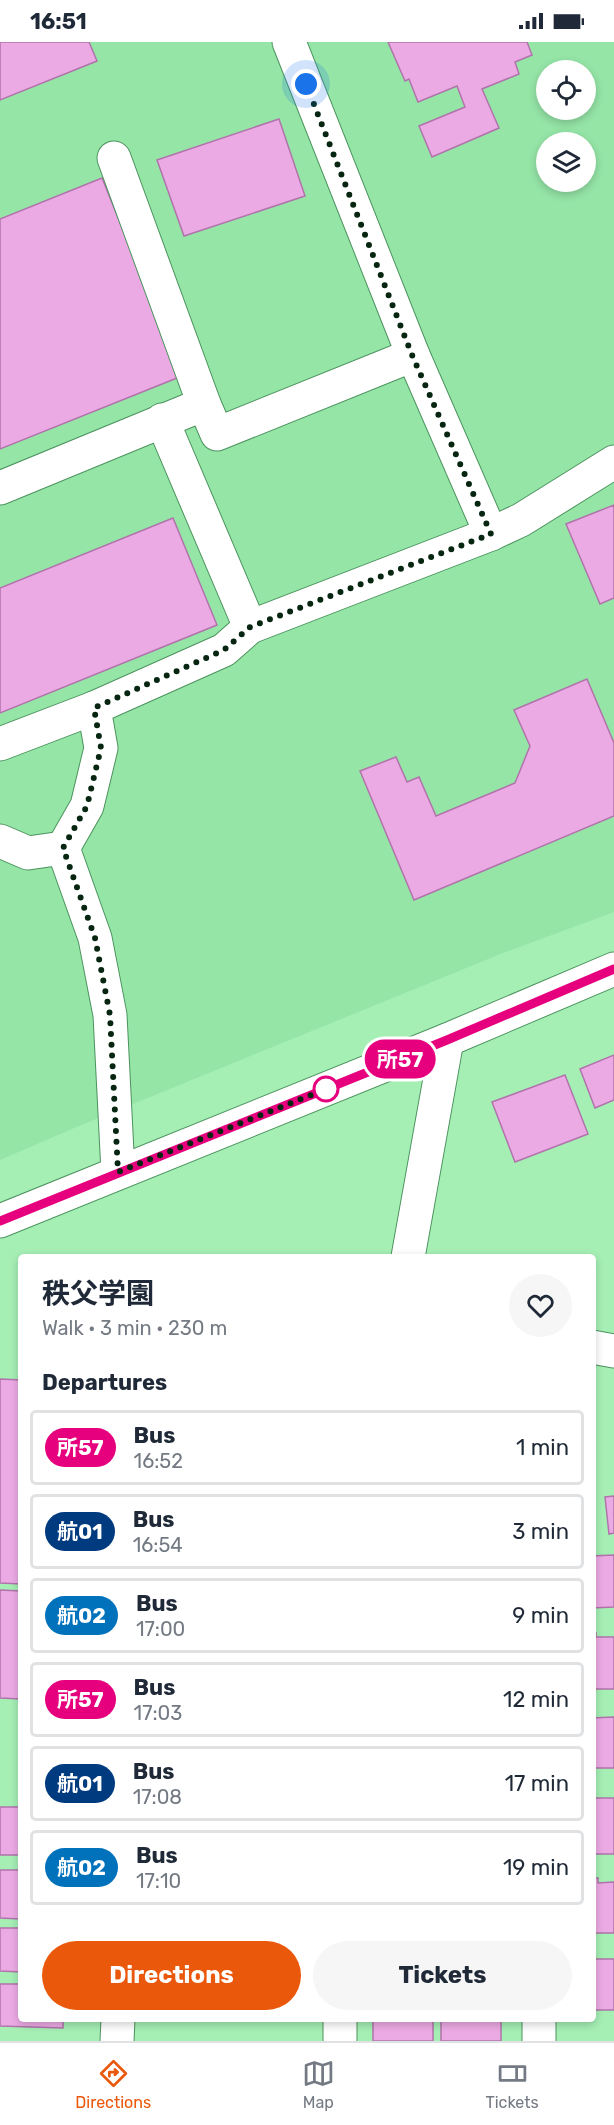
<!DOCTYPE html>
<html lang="en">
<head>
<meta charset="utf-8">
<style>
	:root { --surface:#fff; --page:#f6f6f7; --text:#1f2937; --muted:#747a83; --line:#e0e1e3; --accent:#ea580c }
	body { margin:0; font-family:Rubik,"Noto Sans JP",sans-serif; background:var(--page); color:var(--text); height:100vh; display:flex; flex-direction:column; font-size:22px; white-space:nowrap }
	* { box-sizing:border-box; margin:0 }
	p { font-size:20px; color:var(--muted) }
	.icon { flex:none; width:33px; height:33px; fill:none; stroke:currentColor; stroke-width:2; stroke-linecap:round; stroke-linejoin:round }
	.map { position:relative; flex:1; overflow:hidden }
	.panel { position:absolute; left:18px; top:1212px; width:578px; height:768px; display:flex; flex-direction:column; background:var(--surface); border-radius:6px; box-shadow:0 3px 9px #0003 }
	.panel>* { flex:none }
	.badge { padding:0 12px; border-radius:20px; font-size:21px; line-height:39px }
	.fabs { position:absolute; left:536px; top:18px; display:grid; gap:12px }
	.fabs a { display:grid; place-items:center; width:60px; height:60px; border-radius:50%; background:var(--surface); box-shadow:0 3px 9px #0003; font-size:30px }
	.you { position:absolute; width:30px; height:30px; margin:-15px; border:4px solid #fff; border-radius:50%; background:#1a73e8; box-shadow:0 0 0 9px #1a73e833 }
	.map>.badge { position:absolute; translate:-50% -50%; box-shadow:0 0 0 3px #fff }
	h2 { padding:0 24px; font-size:22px; line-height:54px }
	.round { display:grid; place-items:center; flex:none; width:63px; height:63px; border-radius:32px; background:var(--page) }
	.summary { display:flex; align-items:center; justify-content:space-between; height:102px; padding:0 24px }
	h1 { font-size:28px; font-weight:700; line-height:45px }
	.action { display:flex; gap:12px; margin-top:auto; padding:12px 24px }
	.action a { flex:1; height:69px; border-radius:36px; background:var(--accent); color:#fff; font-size:24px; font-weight:700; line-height:69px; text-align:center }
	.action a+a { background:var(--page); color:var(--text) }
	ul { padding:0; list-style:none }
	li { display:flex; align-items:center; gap:18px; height:75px; margin:0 12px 9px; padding:0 12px; border:3px solid var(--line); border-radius:6px }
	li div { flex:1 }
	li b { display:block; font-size:22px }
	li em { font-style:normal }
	li .badge { min-width:66px; font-weight:700; text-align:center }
	.status { display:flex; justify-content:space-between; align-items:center; height:42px; padding:0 30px; background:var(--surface); direction:ltr }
	.status svg { height:16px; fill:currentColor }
	.tabs { display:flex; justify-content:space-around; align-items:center; height:84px; border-top:2px solid var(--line); background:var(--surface); font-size:16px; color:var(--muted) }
	.tabs a { display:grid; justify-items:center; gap:3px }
	.tabs .selected { color:var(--accent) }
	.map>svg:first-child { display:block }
	.built { fill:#95e5a7; fill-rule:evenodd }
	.building { fill:#ecaae4; stroke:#b173ab; stroke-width:1.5 }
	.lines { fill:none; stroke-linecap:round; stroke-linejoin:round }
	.minor-casing { stroke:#4c935e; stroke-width:35 }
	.minor { stroke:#fff; stroke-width:33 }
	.line-casing { stroke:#fff; stroke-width:14 }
	.line { stroke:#e6007e; stroke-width:9 }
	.walk { stroke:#072611; stroke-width:6; stroke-dasharray:0 10.8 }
	.stop-dot { fill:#fff; stroke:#e6007e; stroke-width:3 }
</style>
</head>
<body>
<div class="status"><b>16:51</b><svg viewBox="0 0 49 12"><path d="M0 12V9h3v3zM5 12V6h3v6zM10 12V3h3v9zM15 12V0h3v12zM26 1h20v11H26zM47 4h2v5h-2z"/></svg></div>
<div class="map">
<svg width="614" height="1999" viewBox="0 0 614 1999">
	<rect width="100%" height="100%" fill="#a5efb5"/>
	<path class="built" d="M0,0H614V870L503,911L79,1084L0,1118ZM546,28H585V68H546ZM546,100H585V140H546Z"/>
	<g class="building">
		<path d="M0,0H89L97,19L0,58Z"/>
		<path d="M388,0H527L532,13L515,20L519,32L482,47L499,86L432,115L419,84L465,65L457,44L418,60L409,37L405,39Z"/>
		<path d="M279,77L305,154L184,194L157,118Z"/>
		<path d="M102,136L182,334L0,407V177Z"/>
		<path d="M614,463V556L600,562L566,482Z"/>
		<path d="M173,476L217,583L0,671V546Z"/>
		<path d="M587,637L614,701V774L414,858L360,729L396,715L407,740L419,735L436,774L515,741L530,704L514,668Z"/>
		<path d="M614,1013V1058L595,1066L580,1027Z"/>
		<path d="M565,1033L588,1092L515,1120L492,1060Z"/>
		<path d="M0,1337L21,1338V1542L0,1541Z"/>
		<path d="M614,1454V1491L609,1492L605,1455Z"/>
		<path d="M614,1513V1565L592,1566V1514Z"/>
		<path d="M0,1548L21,1549V1657L0,1656Z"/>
		<path d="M592,1591H596V1595H614V1647H592Z"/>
		<path d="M614,1675V1726H592V1676Z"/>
		<rect x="592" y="1756" width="22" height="56"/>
		<rect x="0" y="1765" width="21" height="48"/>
		<path d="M0,1828H21V1877L0,1876Z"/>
		<path d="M592,1836H598V1841L614,1840V1891H592Z"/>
		<path d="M0,1886H21V1930L0,1929Z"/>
		<rect x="592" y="1917" width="22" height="51"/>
		<path d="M0,1942H21V1977H63V1986L0,1984Z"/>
		<rect x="373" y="1977" width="60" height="22"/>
		<rect x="441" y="1977" width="60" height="22"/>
	</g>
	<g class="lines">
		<g class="minor-casing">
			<g id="minor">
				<path d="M289,0L413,313L491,492"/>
				<path d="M114,116L204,362"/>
				<path d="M162,378L250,585"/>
				<path d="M0,446L204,362L217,392L413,313"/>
				<path d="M0,702L94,666"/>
				<path d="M0,799L28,811L63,806"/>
				<path d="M118,1130L110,973L95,896L63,806L87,764L101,706L94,666L224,608L250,585L491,492L521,478L614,420"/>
				<path d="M0,1179L447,998L614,927"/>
				<path d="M408,1215L447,998"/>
				<path d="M592,1305L614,1309"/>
				<path d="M539,1977V1999"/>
				<path d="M117,1999L118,1977"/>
				<path d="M340,1999V1977"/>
			</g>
		</g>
		<use href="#minor" class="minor"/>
	</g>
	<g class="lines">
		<g class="line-casing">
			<path id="line" d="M0,1179L447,998L614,927"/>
		</g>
		<use href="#line" class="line"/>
		<path class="walk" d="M306,42L412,313L491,492L250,585L224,608L94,666L101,706L87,764L63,806L95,896L110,973L118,1130L326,1047"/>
	</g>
	<circle class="stop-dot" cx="326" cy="1047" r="12"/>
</svg>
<div class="fabs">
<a><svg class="icon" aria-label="locate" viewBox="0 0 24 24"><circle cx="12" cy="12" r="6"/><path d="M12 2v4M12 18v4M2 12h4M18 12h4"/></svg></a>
<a><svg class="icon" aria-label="layers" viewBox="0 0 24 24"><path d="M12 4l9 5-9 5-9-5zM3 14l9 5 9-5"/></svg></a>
</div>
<div class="you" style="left:306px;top:42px"></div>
<b class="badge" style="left:400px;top:1017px;background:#e6007e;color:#fff">所57</b>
<section class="panel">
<div class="summary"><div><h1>秩父学園</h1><p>Walk · 3 min · 230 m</p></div><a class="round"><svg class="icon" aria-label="heart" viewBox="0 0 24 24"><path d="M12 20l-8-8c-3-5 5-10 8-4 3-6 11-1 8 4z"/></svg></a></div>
<h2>Departures</h2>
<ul>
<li><span class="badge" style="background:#e6007e;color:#fff">所57</span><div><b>Bus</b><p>16:52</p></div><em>1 min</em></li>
<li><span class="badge" style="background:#003b80;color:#fff">航01</span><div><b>Bus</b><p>16:54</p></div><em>3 min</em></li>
<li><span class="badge" style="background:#0072bc;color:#fff">航02</span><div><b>Bus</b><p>17:00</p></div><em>9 min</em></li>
<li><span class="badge" style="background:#e6007e;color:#fff">所57</span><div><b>Bus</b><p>17:03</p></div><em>12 min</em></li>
<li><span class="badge" style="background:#003b80;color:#fff">航01</span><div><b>Bus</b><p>17:08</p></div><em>17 min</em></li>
<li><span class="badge" style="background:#0072bc;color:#fff">航02</span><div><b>Bus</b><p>17:10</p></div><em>19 min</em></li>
</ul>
<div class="action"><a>Directions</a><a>Tickets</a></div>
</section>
</div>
<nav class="tabs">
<a class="selected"><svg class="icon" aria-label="directions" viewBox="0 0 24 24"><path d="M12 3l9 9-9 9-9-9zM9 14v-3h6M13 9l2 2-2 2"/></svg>Directions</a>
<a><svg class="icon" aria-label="map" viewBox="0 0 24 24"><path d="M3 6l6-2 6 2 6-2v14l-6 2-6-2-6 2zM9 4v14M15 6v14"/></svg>Map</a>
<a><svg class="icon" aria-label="tickets" viewBox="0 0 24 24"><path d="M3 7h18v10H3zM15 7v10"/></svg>Tickets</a>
</nav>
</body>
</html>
